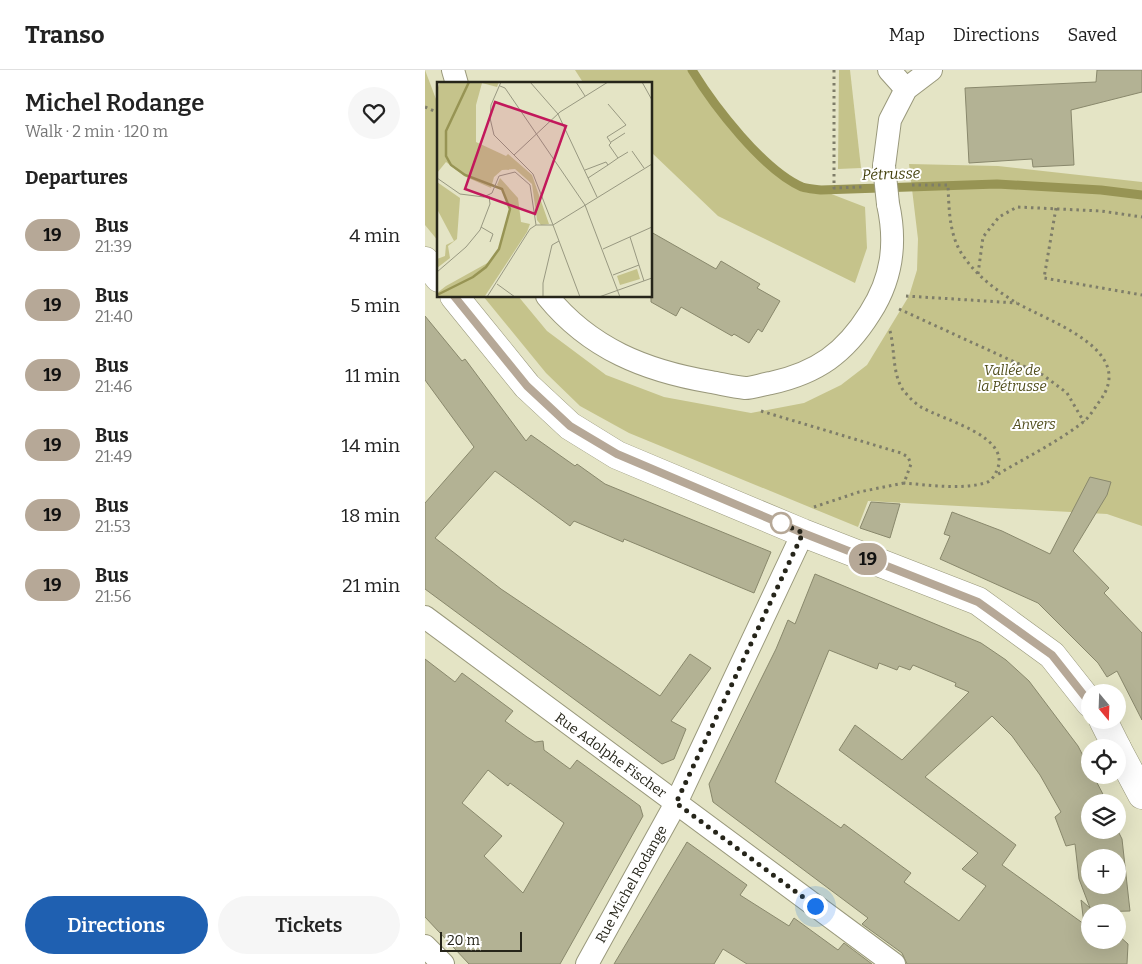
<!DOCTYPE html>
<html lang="en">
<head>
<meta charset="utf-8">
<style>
	:root { --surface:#fff; --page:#f6f6f6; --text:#222; --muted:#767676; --line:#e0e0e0; --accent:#1f60b1 }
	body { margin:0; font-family:Bitter,serif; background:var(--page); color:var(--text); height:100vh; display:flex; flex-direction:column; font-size:19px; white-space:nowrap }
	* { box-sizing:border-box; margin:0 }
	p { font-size:16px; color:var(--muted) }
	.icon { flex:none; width:28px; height:28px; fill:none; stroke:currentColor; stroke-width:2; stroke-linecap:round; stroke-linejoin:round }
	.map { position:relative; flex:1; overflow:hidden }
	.panel { display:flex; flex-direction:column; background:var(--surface); width:425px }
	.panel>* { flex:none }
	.badge { padding:0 10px; border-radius:16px; font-size:18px; line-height:32px }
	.needle { width:32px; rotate:161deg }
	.buttons { position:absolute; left:656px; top:614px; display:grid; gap:10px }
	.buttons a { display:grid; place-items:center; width:45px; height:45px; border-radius:50%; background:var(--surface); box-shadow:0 5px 20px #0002; font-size:25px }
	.scale { position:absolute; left:15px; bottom:12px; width:82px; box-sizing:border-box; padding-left:5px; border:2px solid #26251a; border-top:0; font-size:14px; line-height:18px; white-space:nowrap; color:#26251a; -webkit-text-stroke:4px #fff; paint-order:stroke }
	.you { position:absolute; width:25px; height:25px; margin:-12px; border:4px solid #fff; border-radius:50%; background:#1a73e8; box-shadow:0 0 0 8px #1a73e833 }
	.map>.badge { position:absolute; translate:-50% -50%; box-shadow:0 0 0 2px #fff }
	h2 { padding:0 25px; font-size:19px; line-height:45px }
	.round { display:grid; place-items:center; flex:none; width:52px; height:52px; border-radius:26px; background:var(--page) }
	.overview { display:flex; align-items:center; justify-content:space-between; height:85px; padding:0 25px }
	h1 { font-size:24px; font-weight:600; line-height:38px }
	.action { display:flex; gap:10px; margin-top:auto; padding:10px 25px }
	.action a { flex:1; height:58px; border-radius:30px; background:var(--accent); color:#fff; font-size:20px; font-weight:600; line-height:58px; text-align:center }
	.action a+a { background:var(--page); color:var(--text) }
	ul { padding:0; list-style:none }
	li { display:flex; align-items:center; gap:15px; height:70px; padding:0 25px }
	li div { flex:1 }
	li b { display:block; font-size:19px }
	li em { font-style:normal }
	li .badge { min-width:55px; font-weight:700; text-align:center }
	header { display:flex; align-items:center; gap:30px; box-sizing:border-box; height:70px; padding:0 25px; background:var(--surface); border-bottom:1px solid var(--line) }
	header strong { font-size:24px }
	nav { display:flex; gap:28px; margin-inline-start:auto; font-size:18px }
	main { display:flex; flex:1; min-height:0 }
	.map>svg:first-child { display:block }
	.green { fill:#c5c38b }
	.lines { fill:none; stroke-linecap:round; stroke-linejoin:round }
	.stream { stroke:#979454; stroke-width:9 }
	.building { fill:#b3b294; stroke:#89886c; fill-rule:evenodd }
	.minor-casing { stroke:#99987b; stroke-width:24 }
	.secondary-casing { stroke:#99987b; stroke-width:29 }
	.path { stroke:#7e7d69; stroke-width:3; stroke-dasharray:2.5 4; stroke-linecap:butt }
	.minor { stroke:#fff; stroke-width:22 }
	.secondary { stroke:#fff; stroke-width:28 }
	.minor-bridge-casing { stroke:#99987b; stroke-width:24; stroke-linecap:butt }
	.minor-bridge { stroke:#fff; stroke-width:22 }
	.line-casing { stroke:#fff; stroke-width:11 }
	.line { stroke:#b6a897; stroke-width:8 }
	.walk { stroke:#26251a; stroke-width:5; stroke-dasharray:0 9 }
	.stop-dot { fill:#fff; stroke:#b6a897; stroke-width:2.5 }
	.labels { text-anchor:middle; stroke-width:4; stroke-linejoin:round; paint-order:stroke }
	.park-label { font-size:14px; font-style:italic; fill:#524f1e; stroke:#fff }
	.street-label { font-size:14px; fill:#26251a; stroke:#fff }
	.water-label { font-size:15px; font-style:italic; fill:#423f0b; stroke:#fff }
	.inset-river { fill:none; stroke:#979454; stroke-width:2.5 }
	.inset-road { fill:none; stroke:#989881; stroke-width:1 }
	.view { fill:#c2185b; fill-opacity:0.15; stroke:#c2185b; stroke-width:2.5 }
	.inset-edge { fill:none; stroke:#26251a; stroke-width:2.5 }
</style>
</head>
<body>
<header>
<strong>Transo</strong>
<nav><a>Map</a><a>Directions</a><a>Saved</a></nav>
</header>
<main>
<section class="panel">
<div class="overview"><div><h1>Michel Rodange</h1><p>Walk · 2 min · 120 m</p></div><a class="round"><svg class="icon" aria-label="heart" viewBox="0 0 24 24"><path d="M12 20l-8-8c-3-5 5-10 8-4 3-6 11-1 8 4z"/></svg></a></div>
<h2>Departures</h2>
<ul>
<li><span class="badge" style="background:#b6a897;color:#111">19</span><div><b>Bus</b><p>21:39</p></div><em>4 min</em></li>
<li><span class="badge" style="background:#b6a897;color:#111">19</span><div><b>Bus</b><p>21:40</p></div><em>5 min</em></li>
<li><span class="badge" style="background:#b6a897;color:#111">19</span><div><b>Bus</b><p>21:46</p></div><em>11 min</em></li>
<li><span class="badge" style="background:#b6a897;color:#111">19</span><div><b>Bus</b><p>21:49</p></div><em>14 min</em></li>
<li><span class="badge" style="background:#b6a897;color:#111">19</span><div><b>Bus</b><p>21:53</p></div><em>18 min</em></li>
<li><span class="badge" style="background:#b6a897;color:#111">19</span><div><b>Bus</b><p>21:56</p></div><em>21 min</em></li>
</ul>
<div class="action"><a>Directions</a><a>Tickets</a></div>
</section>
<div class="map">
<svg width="717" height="894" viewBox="0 0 717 894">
	<rect width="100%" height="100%" fill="#e4e4c5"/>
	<g class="green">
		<path d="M0,0L14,37V172L0,155Z"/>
		<path d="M150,0H267L287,31L353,102L378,117L396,120L440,137L442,178L430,213L293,146L226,82V14H159Z"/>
		<path d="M414,0H425L436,98L413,99Z"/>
		<path d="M484,94L573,96L717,112V456L682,444L443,431L433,457L204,363L155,336L121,303L58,226H93L122,261L181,305L239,327L326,343L379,333L416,315L442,295L484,226L492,200L493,169Z"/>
	</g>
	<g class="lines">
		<path class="stream" d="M267,0C289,36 338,100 377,117C383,119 390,119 396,120L572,114L676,120L717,125"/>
	</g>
	<g class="building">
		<path d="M672,0H717V22L646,40L649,95L608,97L607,89L544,93L540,18L671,12Z"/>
		<path d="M226,162L291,199L296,191L335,214L332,218L355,231L337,262L333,259L324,273L309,264L307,266L256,237L251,246L226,232Z"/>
		<path d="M0,246L37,291L40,289L101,371L106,365L150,396L152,394L180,414L346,482L329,523L199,469L198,472L149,451L145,456L70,401L10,468L76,519L235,626L265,584L286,598L246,651L261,659L249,689L237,694L0,519V433L49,377L0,310Z"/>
		<path d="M665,407L686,412L682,425L648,481L684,518L679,523L717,563V650L692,601L682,607L673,593L613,533L515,489L525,466L519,464L527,442L577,461L625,484Z"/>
		<path d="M446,432L475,434L465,468L435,458Z"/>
		<path d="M390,504L556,573L581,590L604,611L653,676L665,699V705H668L682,732H665V760L692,759L697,769L705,841L665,842V870H692V864L703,874L702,894H482L477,883L437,854L443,848L288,732L284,714L351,579L363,550L370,554ZM404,580L452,599L454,593L472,600L474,596L485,600L488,595L531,613L530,616L544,622L477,690L430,655L414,680L553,783L537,799L561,816L534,851L479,812L486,803L419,754L416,758L350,712ZM567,646L587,666L615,705L636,742L630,747L641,776L650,774L654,809L665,838L656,830L659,854L577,795L591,775L500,707ZM665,788H692V815H665Z"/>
		<path d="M0,589L30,612L37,603L88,641L80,651L102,667L110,672L118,671L119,680L145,699L152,690L215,736L218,746L135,894H44L0,847ZM63,700L83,716L85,713L139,753L98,823L59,786L77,766L37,733Z"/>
		<path d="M262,772L322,815L315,825L364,856L369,848L413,880L419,873L447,894H322L298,879L289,894H189Z"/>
	</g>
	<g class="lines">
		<g class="minor-casing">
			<g id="minor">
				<path d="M28,0L32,14"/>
				<path d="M464,0L481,19"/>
				<path d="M459,96L465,50L481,19L506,0"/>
				<path d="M122,226C165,279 221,301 286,312C297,314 309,317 320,318C328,318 338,314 346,313C392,303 420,283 445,243C467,209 472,174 463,134"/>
				<path d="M0,547L469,894"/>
				<path d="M0,876L18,894"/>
				<path d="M162,894L251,733L378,463"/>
			</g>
		</g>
		<g class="secondary-casing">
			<g id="secondary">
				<path d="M0,191L14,208"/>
				<path d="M29,226L102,316L145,356L192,385L378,463L553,531L627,585L665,633"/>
				<path d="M678,650L692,678"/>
				<path d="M692,678L717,725"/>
			</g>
		</g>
		<g class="path">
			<path d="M409,0V118L437,117"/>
			<path d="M0,37L14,43"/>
			<path d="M487,115H523C524,139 524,167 539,187C552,206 571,220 590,232C624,252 714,280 674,332C669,339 664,348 657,353C631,373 598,389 570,406"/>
			<path d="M631,138L619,208L717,225"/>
			<path d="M553,204L558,167L574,147L592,137L676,141L717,147"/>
			<path d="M481,226L592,233"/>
			<path d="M474,239L618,305L642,323L659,352"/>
			<path d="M465,261C470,279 467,303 478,320C483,326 491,335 498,338C518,350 587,366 572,400C570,405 566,412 560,413C535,420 505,415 479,413"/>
			<path d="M336,341L476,383L483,387L486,394L479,413L434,422L389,437"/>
		</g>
		<use href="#minor" class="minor"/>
		<use href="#secondary" class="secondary"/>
		<g class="minor-bridge-casing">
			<path id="minor-bridge" d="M459,96L463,134"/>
		</g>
		<use href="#minor-bridge" class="minor-bridge"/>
	</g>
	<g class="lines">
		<g class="line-casing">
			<path id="line" d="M29,226L102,316L145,356L192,384L378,463L553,532L627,585L665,633"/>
		</g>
		<use href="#line" class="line"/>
		<path class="walk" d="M356,453L349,450L378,463L251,733L390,836"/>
	</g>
	<circle class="stop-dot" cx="356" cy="453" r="10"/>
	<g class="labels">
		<g class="park-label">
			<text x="587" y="305">Vallée de<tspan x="587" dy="16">la Pétrusse</tspan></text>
			<text x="609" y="359">Anvers</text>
		</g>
		<g class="street-label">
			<text transform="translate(186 685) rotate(36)" y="5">Rue Adolphe Fischer</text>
			<text transform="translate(206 814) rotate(-61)" y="5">Rue Michel Rodange</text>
		</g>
		<g class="water-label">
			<text transform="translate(466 104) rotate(-2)" y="5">Pétrusse</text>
		</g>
	</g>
	<g transform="translate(12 12)">
		<rect width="215" height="215" fill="#e4e4c5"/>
		<path d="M3,0H62L60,5L45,1L39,23V60L69,74L71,72L95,93L112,142L104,143L100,138L95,102L78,87L65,88L57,95L54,106L27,94L9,80L0,91V8ZM63,96L81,116L84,140L93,142L90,150L48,214L0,215V211L9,204L54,179L62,167L73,127L67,110L60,103ZM0,100L23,116L20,157L11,164L13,176L0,186V177L8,174L9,163L17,159L0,127ZM200,187L203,197L183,203L180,194Z" fill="#c5c38b"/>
		<path class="inset-river" d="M0,213L36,195L49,185L62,167L73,127L65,107L28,93L14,83L9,74V49L32,0"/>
		<path class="inset-road" d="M93,0L121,32L160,115M139,0L148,14M205,0L215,18M63,4L68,6L148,123L183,215M171,22L189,43L170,55L174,61L172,63L181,76L191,70M174,60L188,51M195,69L207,86M77,73L123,30L171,0M148,88L169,80L171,83L181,76M0,96L23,112L47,115L55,111L62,94L78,90L93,103L99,143M151,96L171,83M44,145L56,152L53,160M193,155L207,199M166,167L215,145M0,190L29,165L43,148L53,122L52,114M176,193L202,183M60,202L78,215M50,215L93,147L99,143H116L96,92L57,53L53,36L54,23L64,0M106,215V201L115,163L122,159M143,215L116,143L215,82M162,215L215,196"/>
		<path class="view" d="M58,20L129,44L98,132L28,107Z"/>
		<rect width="215" height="215" class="inset-edge"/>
	</g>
</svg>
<div class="buttons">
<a><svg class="needle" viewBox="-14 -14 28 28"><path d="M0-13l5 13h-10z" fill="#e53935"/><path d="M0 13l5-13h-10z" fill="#767676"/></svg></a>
<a><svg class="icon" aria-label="locate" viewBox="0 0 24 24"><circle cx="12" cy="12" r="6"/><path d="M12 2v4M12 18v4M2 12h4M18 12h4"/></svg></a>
<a><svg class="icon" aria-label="layers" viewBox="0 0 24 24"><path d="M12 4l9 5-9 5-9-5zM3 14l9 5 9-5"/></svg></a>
<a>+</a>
<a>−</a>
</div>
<div class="scale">20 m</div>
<div class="you" style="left:390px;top:836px"></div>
<b class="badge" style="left:443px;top:489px;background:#b6a897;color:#111">19</b>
</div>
</main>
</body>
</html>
